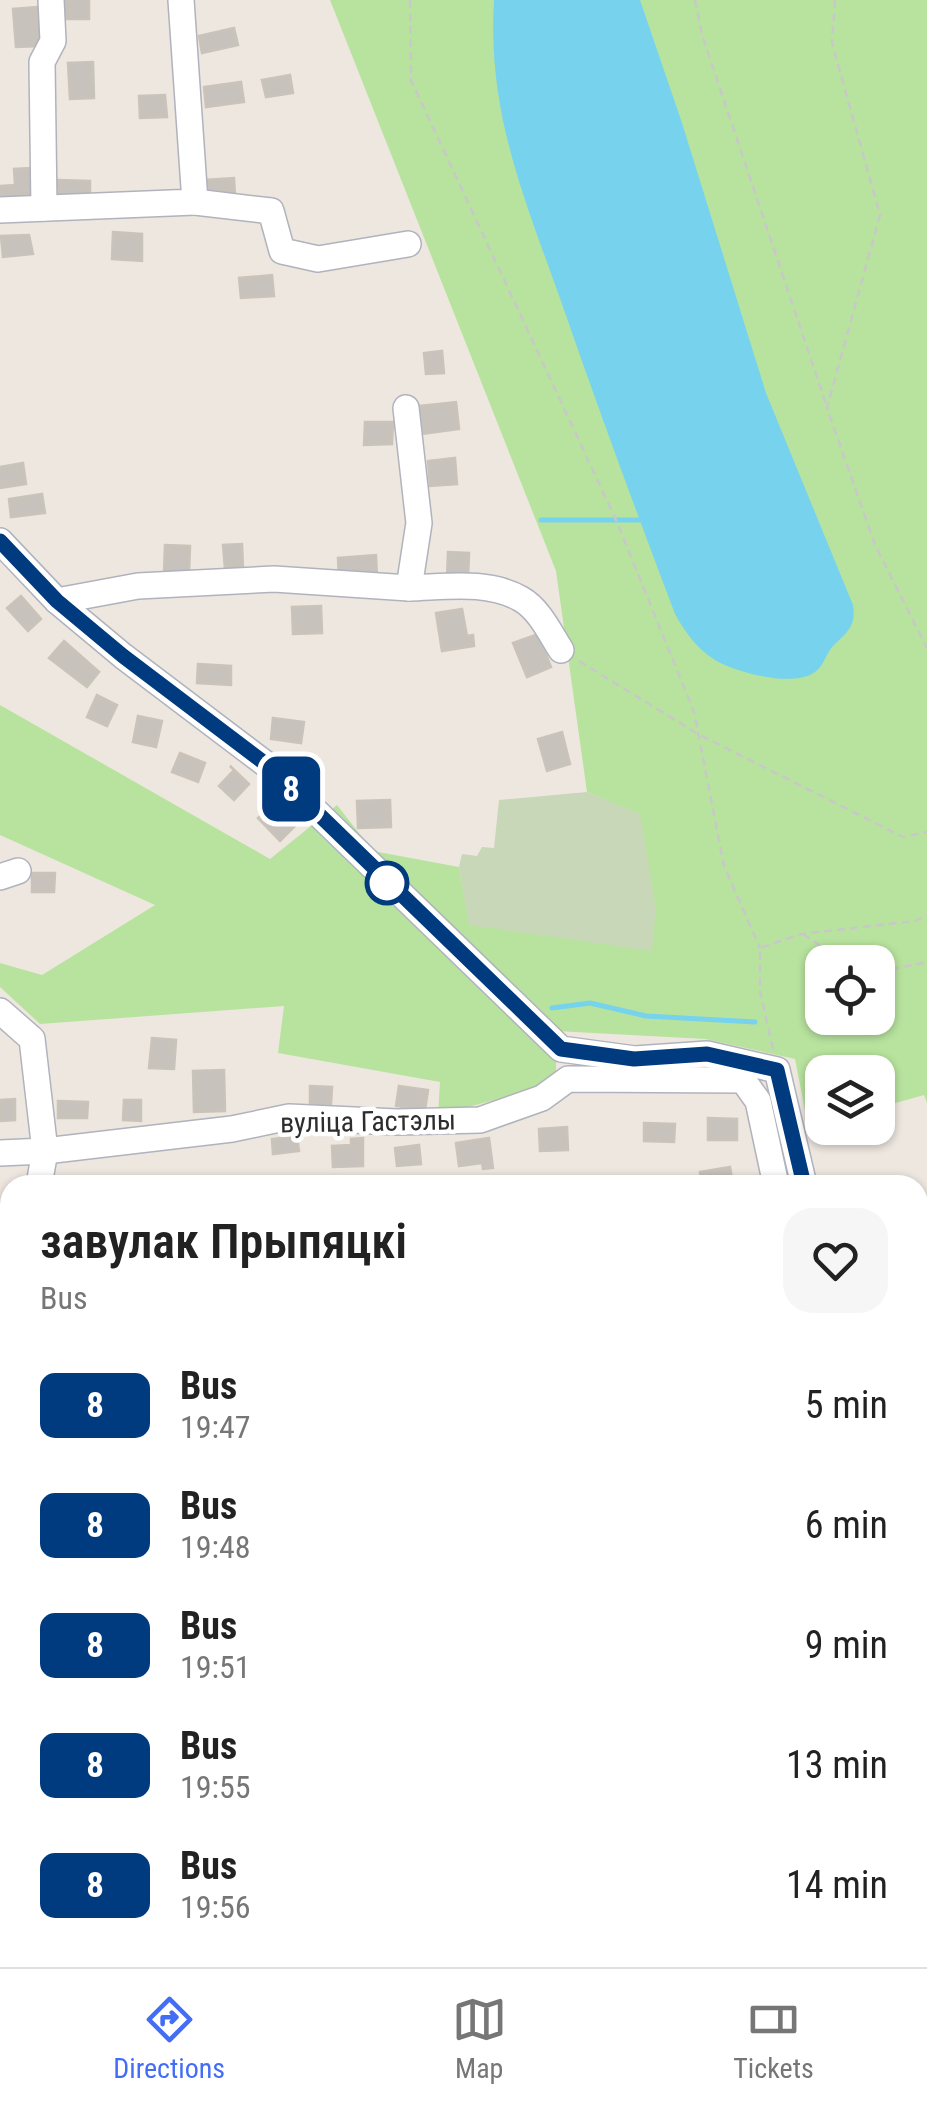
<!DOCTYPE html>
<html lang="en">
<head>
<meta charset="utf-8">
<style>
	:root { --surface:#fff; --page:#f6f6f6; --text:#222; --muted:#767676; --line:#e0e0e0; --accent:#446df6 }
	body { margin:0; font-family:"Roboto Condensed",sans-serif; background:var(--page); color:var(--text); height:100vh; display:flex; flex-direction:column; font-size:38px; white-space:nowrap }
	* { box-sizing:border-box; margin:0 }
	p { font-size:32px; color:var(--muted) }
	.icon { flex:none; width:55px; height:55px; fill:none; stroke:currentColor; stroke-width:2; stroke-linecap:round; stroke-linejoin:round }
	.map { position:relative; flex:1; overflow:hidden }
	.details { position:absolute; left:0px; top:1175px; width:928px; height:792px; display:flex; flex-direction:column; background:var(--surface); border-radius:30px 30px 0 0; box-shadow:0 2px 8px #0004 }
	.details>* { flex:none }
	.badge { padding:0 20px; border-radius:15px; font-size:35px; line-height:65px }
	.controls { position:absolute; left:805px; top:945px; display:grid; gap:20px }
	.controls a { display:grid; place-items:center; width:90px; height:90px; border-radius:20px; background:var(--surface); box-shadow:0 2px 8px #0004; font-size:50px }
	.map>.badge { position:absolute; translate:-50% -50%; box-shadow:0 0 0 5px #fff }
	.round { display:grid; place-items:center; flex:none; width:105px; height:105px; border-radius:30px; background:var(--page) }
	.headline { display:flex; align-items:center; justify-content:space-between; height:170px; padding:0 40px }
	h1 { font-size:48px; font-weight:600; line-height:75px }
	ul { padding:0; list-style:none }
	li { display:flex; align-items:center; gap:30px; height:120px; padding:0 40px }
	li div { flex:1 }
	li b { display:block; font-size:38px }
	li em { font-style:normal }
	li .badge { min-width:110px; font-weight:700; text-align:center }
	.menu { display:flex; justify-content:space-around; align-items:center; height:140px; border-top:2px solid var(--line); background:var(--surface); font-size:28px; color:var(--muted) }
	.menu a { display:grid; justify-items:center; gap:5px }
	.menu .on { color:var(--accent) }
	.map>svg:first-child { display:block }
	.green { fill:#b8e39e; fill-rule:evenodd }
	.cemetery { fill:#c8d7b7 }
	.water { fill:#76d2ed }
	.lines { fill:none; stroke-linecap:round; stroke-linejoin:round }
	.stream { stroke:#76d2ed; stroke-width:5 }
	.building { fill:#c7c2bb; stroke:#cac3b9; stroke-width:2.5 }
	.minor-casing { stroke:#b0b3bd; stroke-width:28 }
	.path { stroke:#c8c8c8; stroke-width:2.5; stroke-dasharray:8 5; stroke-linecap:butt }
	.minor { stroke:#fff; stroke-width:25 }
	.line-casing { stroke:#fff; stroke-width:22 }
	.line { stroke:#003b80; stroke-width:15 }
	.stop-dot { fill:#fff; stroke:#003b80; stroke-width:5 }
	.labels { text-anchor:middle; stroke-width:9; stroke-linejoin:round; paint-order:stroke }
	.street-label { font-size:28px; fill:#2d2d2d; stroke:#fff }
</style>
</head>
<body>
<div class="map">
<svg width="927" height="1967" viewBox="0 0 927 1967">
	<rect width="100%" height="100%" fill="#eee7e0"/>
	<path class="green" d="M330,0H927V1103L924,1095L878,1108V1072H822V1122L808,1126L795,1059L705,1039L556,1031V1073L533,1090L438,1115L440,1082L278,1053L284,1006L40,1024L0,987V963L42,975L155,905L0,835V705L270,859L337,805L373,851L459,867L469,922L640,815L587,792L556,571ZM822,962H878V1018H822Z"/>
	<path class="cemetery" d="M587,792L640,814L656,908L652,951L469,925L459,867L462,854L477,856L482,847L494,848L499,800Z"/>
	<path class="water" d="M494,0H640L682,123L766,393L853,605C856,625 849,631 835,644C825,653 825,667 812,674C789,686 737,673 715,660C697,649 685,632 675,614C636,511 598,408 562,304C525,199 487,114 494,0Z"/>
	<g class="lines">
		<g class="stream">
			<path d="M541,520H639"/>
			<path d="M552,1008L590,1003L646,1016L755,1022"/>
		</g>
	</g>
	<g class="building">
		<rect x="60" y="0" width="29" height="19"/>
		<path d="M37,7L40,46L16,47L13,9Z"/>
		<path d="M234,28L238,45L202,53L199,36Z"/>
		<path d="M93,62L94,98L70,99L68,63Z"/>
		<path d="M290,75L293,93L266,97L262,80Z"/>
		<path d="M241,82L244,102L206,107L204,87Z"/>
		<path d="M165,95L167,117L140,118L139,96Z"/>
		<path d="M31,168L33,200L1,202L0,186L15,185L14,169Z"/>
		<path d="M234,178L235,197L207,199L205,180Z"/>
		<path d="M58,180L90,181V201H57Z"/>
		<path d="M113,232L142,234V261L112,259Z"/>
		<path d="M29,235L33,254L3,257L1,236Z"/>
		<path d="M272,275L274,296L241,298L239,278Z"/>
		<path d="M442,351L444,373L426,374L424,353Z"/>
		<path d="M456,402L459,429L421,434L418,406Z"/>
		<path d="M365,422H393L392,444L364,445Z"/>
		<path d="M455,458L457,484L430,486L428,461Z"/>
		<path d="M23,463L26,484L0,488V467Z"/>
		<path d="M42,494L45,513L11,517L9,499Z"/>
		<path d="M242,544L243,568L225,569L223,545Z"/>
		<path d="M165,545L190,546L189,573L164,572Z"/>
		<path d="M448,552L469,553L468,579H447Z"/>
		<path d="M376,555L377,577L339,579L338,558Z"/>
		<path d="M21,596L41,619L28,631L7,608Z"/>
		<path d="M321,606L322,633L293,634L292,607Z"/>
		<path d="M462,609L467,636L473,635L474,646L442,651L436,613Z"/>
		<path d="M538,634L551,667L527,677L513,643Z"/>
		<path d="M64,641L99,672L87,687L49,658Z"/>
		<path d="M198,664L231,666V685L197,683Z"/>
		<path d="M97,695L117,705L107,726L87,717Z"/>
		<path d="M138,716L162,721L156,747L133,742Z"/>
		<path d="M273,718L304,722L301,743L271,739Z"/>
		<path d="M562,732L570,764L547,771L538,739Z"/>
		<path d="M180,753L205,763L198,782L172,772Z"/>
		<path d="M230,766L249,784L234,800L219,786L234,770Z"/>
		<path d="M390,800L391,827L358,828L357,801Z"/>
		<path d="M275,802L296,825L280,841L258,818Z"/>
		<path d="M32,873H55L54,892H32Z"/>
		<path d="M152,1038L176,1040L174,1069L149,1068Z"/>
		<path d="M224,1070L225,1111L194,1112L193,1071Z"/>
		<path d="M310,1086L332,1087L331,1104H310Z"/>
		<path d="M399,1086L428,1090L425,1110L396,1106Z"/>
		<path d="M15,1099V1120L0,1121V1100Z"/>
		<path d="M124,1100H141V1121L123,1120Z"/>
		<path d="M58,1101L88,1102L87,1118H58Z"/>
		<path d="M708,1118L737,1119V1140H708Z"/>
		<path d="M644,1123L675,1124L674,1142L644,1141Z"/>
		<path d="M567,1127L568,1150L540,1151L539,1129Z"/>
		<path d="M297,1136L299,1151L273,1154L272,1139Z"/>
		<path d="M363,1138V1166L333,1167L332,1146L351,1145V1139Z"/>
		<path d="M489,1138L493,1168L483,1169L482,1163L459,1166L456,1143Z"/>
		<path d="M419,1145L421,1164L397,1166L395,1148Z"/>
		<path d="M730,1167L733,1185H702L700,1172Z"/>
		<rect x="0" y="1555" width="10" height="27"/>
		<path d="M925,1609L927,1643L919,1645L918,1610Z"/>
		<path d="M926,1871L927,1901L918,1904V1874Z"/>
		<path d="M10,1907V1935L0,1936V1908Z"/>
	</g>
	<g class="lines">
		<g class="minor-casing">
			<g id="minor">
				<path d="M195,202L271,211L282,251L318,259L408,244"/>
				<path d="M44,208L42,62L53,41L51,0"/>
				<path d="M0,210L195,202L181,0"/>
				<path d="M0,541L57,601L123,656L271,768L561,1049L635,1059L707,1054L777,1070L804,1185"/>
				<path d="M409,588C446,587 488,580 521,599C539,609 550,633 561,650"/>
				<path d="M57,601L138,586L274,579L409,588L419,523L406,408"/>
				<path d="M0,877L18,871"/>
				<path d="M0,1011L32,1039L45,1151L39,1185"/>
				<path d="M0,1153L45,1151L232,1129L289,1117L397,1122L480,1120L542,1098L568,1079L743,1080L758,1101L776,1185"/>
				<path d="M0,1226L10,1229"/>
				<path d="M0,1702L10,1647"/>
				<path d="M918,1733L927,1769"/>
				<path d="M0,1835L10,1836"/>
				<path d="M918,1857L927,1853"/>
				<path d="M302,1967L331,1958"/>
			</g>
		</g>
		<g class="path">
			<path d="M410,0L411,80L616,520L694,712L724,866L760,948"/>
			<path d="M695,0L702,35L827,407"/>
			<path d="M835,0L832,43L880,215L827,408L875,545L927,648"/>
			<path d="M579,661L698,734L903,837L927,832"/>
			<path d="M803,934L845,962"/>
			<path d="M878,972L927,962"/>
			<path d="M773,1049L760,991V948L801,934L915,921L927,915"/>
			<path d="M918,1285L927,1282"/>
		</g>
		<use href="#minor" class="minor"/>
	</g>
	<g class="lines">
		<g class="line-casing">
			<path id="line" d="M0,541L57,601L123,656L271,768L561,1049L634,1059L707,1054L777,1070L804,1185"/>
		</g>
		<use href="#line" class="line"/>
	</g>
	<circle class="stop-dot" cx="387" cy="883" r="20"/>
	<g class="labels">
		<g class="street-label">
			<text transform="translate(368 1121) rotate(-1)" y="10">вуліца Гастэлы</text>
		</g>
	</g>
</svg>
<div class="controls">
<a><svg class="icon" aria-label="locate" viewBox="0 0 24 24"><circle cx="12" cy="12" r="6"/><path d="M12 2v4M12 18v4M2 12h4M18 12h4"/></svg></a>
<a><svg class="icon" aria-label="layers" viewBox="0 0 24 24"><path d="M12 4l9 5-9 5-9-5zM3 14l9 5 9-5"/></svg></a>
</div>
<b class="badge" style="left:291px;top:789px;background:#003b80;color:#fff">8</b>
<section class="details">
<div class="headline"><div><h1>завулак Прыпяцкі</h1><p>Bus</p></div><a class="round"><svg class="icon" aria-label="heart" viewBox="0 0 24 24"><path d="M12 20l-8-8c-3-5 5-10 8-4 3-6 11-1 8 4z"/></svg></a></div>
<ul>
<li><span class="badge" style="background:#003b80;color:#fff">8</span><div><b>Bus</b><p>19:47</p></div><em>5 min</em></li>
<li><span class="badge" style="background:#003b80;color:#fff">8</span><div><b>Bus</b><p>19:48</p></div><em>6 min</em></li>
<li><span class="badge" style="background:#003b80;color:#fff">8</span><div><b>Bus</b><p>19:51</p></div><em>9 min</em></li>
<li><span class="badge" style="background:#003b80;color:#fff">8</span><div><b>Bus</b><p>19:55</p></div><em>13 min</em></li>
<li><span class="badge" style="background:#003b80;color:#fff">8</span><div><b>Bus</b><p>19:56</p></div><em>14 min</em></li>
</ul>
</section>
</div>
<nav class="menu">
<a class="on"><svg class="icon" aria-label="directions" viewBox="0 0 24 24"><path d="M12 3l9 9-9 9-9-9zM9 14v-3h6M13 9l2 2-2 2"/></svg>Directions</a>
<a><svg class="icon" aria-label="map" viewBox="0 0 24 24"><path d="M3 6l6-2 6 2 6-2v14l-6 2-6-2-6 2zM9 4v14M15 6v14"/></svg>Map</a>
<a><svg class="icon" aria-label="tickets" viewBox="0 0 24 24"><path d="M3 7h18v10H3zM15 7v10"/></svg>Tickets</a>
</nav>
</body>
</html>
